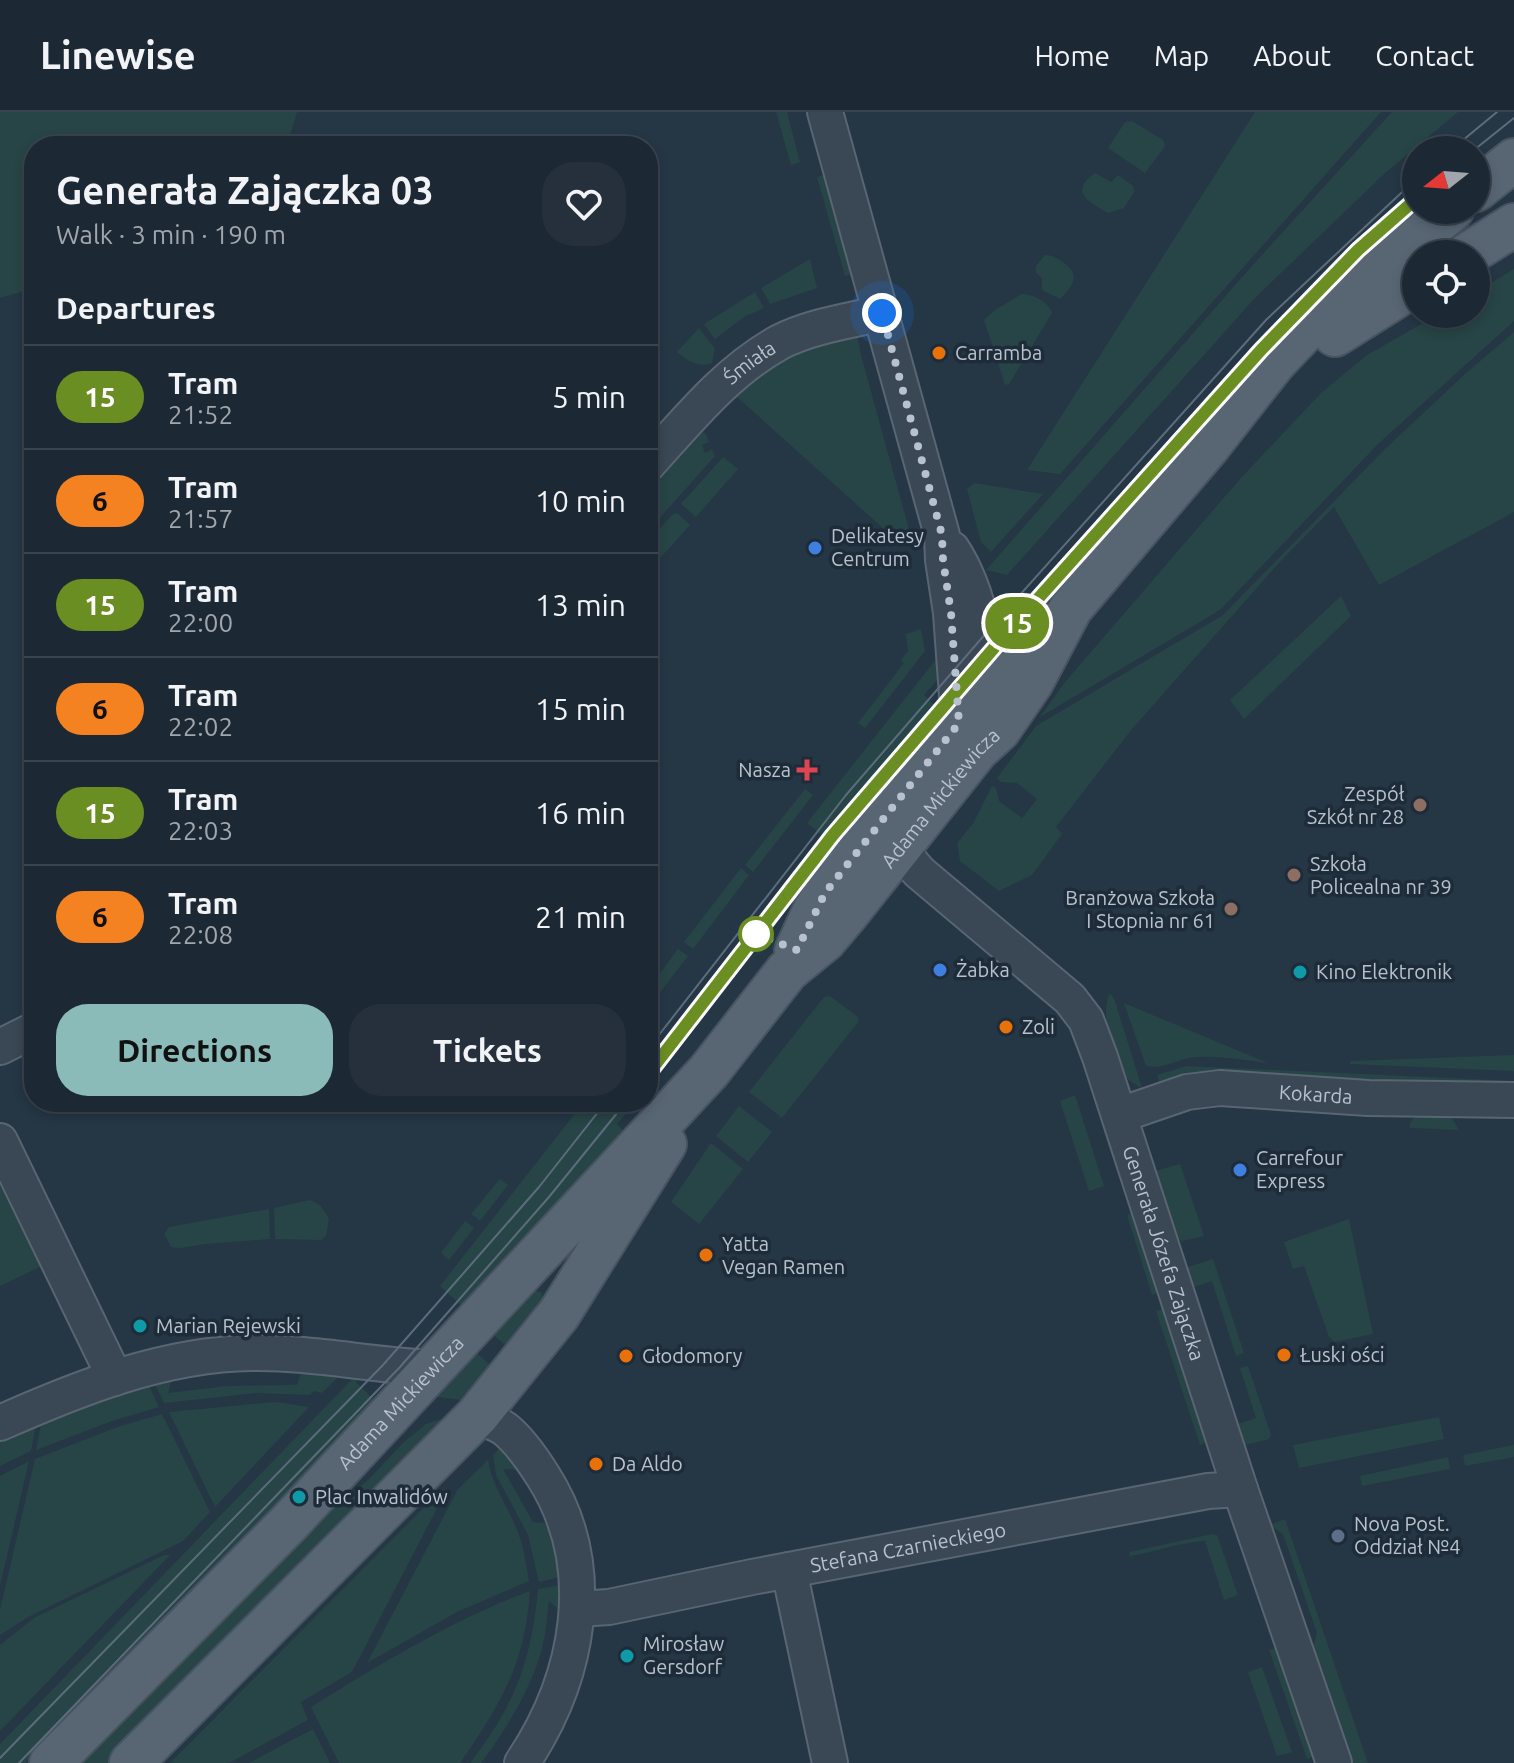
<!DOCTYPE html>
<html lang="en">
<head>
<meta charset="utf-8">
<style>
	:root { --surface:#1c2834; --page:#25303c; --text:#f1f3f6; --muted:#a0a6ac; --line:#3a444f; --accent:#8bbbb9 }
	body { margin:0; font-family:Ubuntu,sans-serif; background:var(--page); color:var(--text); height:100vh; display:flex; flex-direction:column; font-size:30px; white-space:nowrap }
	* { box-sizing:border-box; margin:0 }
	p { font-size:26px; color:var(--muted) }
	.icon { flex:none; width:44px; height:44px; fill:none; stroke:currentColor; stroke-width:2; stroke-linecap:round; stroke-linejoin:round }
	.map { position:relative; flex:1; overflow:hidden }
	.sheet { position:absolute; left:24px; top:24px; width:634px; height:976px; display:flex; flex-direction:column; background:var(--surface); border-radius:32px; box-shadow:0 4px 12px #0003,0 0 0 2px var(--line) }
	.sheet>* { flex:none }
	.badge { padding:0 16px; border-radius:26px; font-size:28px; line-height:52px }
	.needle { width:52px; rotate:253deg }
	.fabs { position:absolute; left:1402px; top:24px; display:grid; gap:16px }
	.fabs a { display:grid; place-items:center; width:88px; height:88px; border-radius:50%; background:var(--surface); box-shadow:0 4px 12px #0003,0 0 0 2px var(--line); font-size:40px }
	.you { position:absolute; width:40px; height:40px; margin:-20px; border:6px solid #fff; border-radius:50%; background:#1a73e8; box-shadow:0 0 0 12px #1a73e833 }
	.map>.badge { position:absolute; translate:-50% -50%; box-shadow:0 0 0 4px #fff }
	h2 { padding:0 32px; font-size:30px; line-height:72px }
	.round { display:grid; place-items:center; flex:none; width:84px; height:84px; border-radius:32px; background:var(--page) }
	.summary { display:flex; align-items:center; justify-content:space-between; height:136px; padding:0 32px }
	h1 { font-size:38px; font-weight:700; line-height:60px }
	.cta { display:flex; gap:16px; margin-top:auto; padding:16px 32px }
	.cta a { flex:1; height:92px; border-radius:32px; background:var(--accent); color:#111; font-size:32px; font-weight:700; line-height:92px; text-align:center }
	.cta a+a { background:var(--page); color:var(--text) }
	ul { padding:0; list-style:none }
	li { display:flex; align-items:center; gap:24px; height:104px; padding:0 32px; border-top:2px solid var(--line) }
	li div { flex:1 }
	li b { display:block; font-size:30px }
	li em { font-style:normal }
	li .badge { min-width:88px; font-weight:700; text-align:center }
	header { display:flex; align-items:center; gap:48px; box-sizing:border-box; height:112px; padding:0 40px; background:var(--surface); border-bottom:2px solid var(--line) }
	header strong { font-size:38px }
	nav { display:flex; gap:44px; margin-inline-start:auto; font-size:28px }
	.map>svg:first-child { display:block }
	.green { fill:#274546 }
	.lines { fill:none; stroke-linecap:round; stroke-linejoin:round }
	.minor-casing { stroke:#596572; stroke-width:38 }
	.major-casing { stroke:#475361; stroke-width:46 }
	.minor { stroke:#3a4754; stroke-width:34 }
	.major { stroke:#586674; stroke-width:42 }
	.tram { stroke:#5c6c7c; stroke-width:2 }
	.line-casing { stroke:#fff; stroke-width:18 }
	.line { stroke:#6b8e23; stroke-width:12 }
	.walk { stroke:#b8c2ce; stroke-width:8; stroke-dasharray:0 14.4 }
	.food-dot { fill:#e8710a; stroke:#1e2c3a; stroke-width:3 }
	.shop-dot { fill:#3f7fe0; stroke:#1e2c3a; stroke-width:3 }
	.health-dot { fill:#e0444e; stroke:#1e2c3a; stroke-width:3 }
	.education-dot { fill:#8d6e63; stroke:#1e2c3a; stroke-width:3 }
	.stop-dot { fill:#fff; stroke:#6b8e23; stroke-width:4 }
	.culture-dot { fill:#0f9aa8; stroke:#1e2c3a; stroke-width:3 }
	.service-dot { fill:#5c6f8a; stroke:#1e2c3a; stroke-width:3 }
	.labels { text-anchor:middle; stroke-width:7; stroke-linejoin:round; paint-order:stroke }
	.poi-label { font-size:20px; fill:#b8c2ce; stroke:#1e2c3a; text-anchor:start }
	.street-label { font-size:20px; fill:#b8c2ce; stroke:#1e2c3a }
</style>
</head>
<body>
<header>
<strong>Linewise</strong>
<nav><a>Home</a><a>Map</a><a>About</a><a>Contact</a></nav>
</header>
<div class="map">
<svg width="1514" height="1651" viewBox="0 0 1514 1651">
	<rect width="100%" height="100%" fill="#253645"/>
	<g class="green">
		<path d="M0,0H297L287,34H34V176L0,186Z"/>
		<path d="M776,0H787L800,50L791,53Z"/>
		<path d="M1255,0H1381L1060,362L1027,358Z"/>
		<path d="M1392,0H1458L1384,62L1255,186L1007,463L986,458L1250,156Z"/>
		<path d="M1132,9L1163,28L1165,34L1145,61L1108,36L1125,10Z"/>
		<path d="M1095,61L1111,70L1118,63L1133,74L1134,80L1124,96L1108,101C1089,90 1068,80 1095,61Z"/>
		<path d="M824,63L853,162L845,164L817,65Z"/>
		<path d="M1045,143C1053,143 1056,146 1063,150C1081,163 1074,173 1060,187L1042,178V166L1036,161V154Z"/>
		<path d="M810,147L817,176L770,192L761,176Z"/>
		<path d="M1514,157V209L1378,332L1220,498L1040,605L1065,570L1240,367L1321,281L1367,243L1439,202H1476V180Z"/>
		<path d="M755,180L764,196L744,205L715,227L704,212Z"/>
		<path d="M1022,182C1033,182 1049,190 1052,201L1009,272L1005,273L984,208L995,198Z"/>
		<path d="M699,216L715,237L712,251C698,256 688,249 677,240Z"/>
		<path d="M1514,220V400L1379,473L1334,395L1277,453L1132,617L1056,715L1062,722L1032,763L999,779L960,749L957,731L974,710L992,674L996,676L999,689L1022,706L1037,687L1017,671L1001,670L997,666L1036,614L1223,503L1385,337L1465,262Z"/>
		<path d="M857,222L861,243L910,421L899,422L885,418L737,285L760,262L789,241Z"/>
		<path d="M698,318L706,322L709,330L702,333L705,341L712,337L715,344L648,419V373Z"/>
		<path d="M723,345L738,357L696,405L681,392Z"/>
		<path d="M974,371L1043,382L991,440L981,430L967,377Z"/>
		<path d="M677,401L690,413L653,454L648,448V429L673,402Z"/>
		<path d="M1341,484L1351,504L1244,607L1230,588Z"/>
		<path d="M921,517L925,539L865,616L858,611L904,551L901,548L908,539L906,522Z"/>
		<path d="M939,538L947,557L924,583L944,602L845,742L807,711L937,546Z"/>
		<path d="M805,677L813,683L753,760L745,753Z"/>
		<path d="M741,756L749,763L693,837L684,830Z"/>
		<path d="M678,837L688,844L658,883L649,876Z"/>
		<path d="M1110,881L1114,886L1142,976C1134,972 1127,968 1123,960C1113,942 1099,899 1110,881Z"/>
		<path d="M830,884L858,905L859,909L782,1006L749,980L824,885Z"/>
		<path d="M1124,891L1268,951C1244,948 1220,944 1196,945C1180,946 1162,958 1146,954Z"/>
		<path d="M1514,943V959L1350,952V949Z"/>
		<path d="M1187,954L1514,969V971L1431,972L1193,961L1160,972L1157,963Z"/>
		<path d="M1075,983L1104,1074L1089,1079L1060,989Z"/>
		<path d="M584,990H636L617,1012L627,1022L467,1199L440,1174Z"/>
		<path d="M739,994L772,1020L748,1050L716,1024Z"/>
		<path d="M1416,1003L1451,1005L1459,1018L1410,1016V1011Z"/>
		<path d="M711,1031L743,1057L699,1112L671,1090Z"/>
		<path d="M1180,1052L1204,1124L1182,1129L1176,1124L1155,1059Z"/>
		<path d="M0,1067L42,1154L0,1174Z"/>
		<path d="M500,1067L508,1073L480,1109L471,1102Z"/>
		<path d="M310,1088L320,1093L329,1106L326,1124L321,1128L275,1127L274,1096Z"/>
		<path d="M269,1097L270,1127L206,1132L180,1136L171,1135L164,1122L169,1115Z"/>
		<path d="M1135,1100L1161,1180L1152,1183L1127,1103Z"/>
		<path d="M1349,1107L1373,1222L1335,1230L1329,1225L1304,1154L1293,1157L1284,1130Z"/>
		<path d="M465,1109L474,1116L449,1148L441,1141Z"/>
		<path d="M1213,1147L1244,1241L1236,1244L1212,1169L1191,1176L1185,1156Z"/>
		<path d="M532,1178L541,1180L544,1193L511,1238L489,1219Z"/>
		<path d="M1165,1196L1209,1329L1200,1333L1156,1199Z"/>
		<path d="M473,1238L496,1258L470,1289L430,1284Z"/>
		<path d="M303,1254L342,1261L322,1281L314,1279L310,1283L256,1281L164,1291L152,1266L173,1261L168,1281L226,1274L297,1273Z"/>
		<path d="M1248,1254L1271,1323L1269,1327L1242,1334L1235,1313L1256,1306L1240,1256Z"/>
		<path d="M361,1258H364L356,1270L376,1290L280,1398L123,1550L25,1651H0V1632Z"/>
		<path d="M146,1267L159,1295L112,1309L36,1338L43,1301Z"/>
		<path d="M276,1290L309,1295L215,1395L169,1300Z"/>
		<path d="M162,1302L210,1400L183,1429L28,1505L0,1523V1498L35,1347L120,1314Z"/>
		<path d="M38,1303L31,1339L0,1354V1321Z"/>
		<path d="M1439,1305L1444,1327L1299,1356L1293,1333Z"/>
		<path d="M437,1308H454L114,1651H73L299,1422L367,1369L403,1331L426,1312Z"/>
		<path d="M503,1332L528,1358L503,1357L533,1410L557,1412L568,1463L539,1470L528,1423L496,1363L493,1343Z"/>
		<path d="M1514,1333V1345L1465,1354L1463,1343Z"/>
		<path d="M1448,1345L1450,1357L1362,1374L1360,1364Z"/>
		<path d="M488,1348C492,1373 506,1391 515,1413C523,1431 526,1450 529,1469L457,1500L367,1551L458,1377Z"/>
		<path d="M29,1349L0,1474V1364Z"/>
		<path d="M442,1377H447L352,1560L301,1590L308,1608L229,1651H170Z"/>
		<path d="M1285,1407L1368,1651H1352L1312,1539L1317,1521L1283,1422L1269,1413Z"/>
		<path d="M1212,1422L1217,1423L1238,1483L1224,1488L1205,1429C1176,1431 1156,1440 1130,1444L1129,1440Z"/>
		<path d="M164,1443H170L0,1619V1533L34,1506Z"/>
		<path d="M568,1472L567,1505L549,1489C547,1502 547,1515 544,1527C537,1567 506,1619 481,1651H470C515,1592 531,1551 538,1477Z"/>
		<path d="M530,1479C525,1552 501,1592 460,1651H339L311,1595C382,1551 452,1508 530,1479Z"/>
		<path d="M1278,1535L1316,1644L1307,1647L1269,1538Z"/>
		<path d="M1262,1555L1292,1640L1277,1644L1248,1560Z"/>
		<path d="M313,1617L330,1651H249Z"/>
	</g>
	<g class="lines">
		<g class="minor-casing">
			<g id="minor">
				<path d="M825,0L942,423L943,448L951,501L959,611"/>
				<path id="s1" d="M648,352C688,308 727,259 780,230C811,214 849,209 882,201"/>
				<path d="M952,437C981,481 989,540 991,593"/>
				<path id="s2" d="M891,712L899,736L919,760L1070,887L1086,908L1100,945L1240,1377L1334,1651"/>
				<path d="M0,935L34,918"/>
				<path id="s3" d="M1120,1003L1187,980L1220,976L1368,986L1514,988"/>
				<path d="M0,1029L115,1266"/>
				<path d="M477,1304C486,1308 497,1311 505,1317C520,1329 533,1348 543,1364C601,1455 579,1566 522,1651"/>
				<path d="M0,1311C79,1276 164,1242 252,1241C314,1240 374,1254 436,1256"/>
				<path d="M789,1458L830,1651"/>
				<path id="s4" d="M578,1497L609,1495L752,1465L1208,1379L1240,1377"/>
			</g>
		</g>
		<g class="major-casing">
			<g id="major">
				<path d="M1476,78L1514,48"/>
				<path d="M1468,142L1514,113"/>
				<path d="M1335,223L1416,172"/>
				<path d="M796,839L815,797L839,761L990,574L1035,521L1047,513"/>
				<path id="s5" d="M51,1651L289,1411L709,959L787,859L825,828L847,802L977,638L999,618L1032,570L1071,496L1208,335L1274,251L1312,211L1452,98"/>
				<path d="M131,1651L477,1304L559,1202L665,1032"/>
			</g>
		</g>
		<use href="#minor" class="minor"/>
		<use href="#major" class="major"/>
		<g class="tram">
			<path d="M1451,38L1497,0"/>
			<path d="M1474,38L1514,6"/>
			<path d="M648,937L846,683L1000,505L1266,208L1416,67"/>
			<path d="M648,962L833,723L1014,514L1278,220L1358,138L1416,87"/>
			<path d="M0,1646L383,1253L539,1075L606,990"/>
			<path d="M19,1651L400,1255L549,1085L626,990"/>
		</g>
	</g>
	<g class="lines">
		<g class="line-casing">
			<path id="line" d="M648,962L833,723L1000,529L1261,238L1358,138L1416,87"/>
		</g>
		<use href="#line" class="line"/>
		<path class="walk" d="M756,822L797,838L825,781L959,611L951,501L943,448L942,423L882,201"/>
	</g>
	<g class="food-dot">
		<circle cx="939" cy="241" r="8"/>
		<circle cx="1006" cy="915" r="8"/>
		<circle cx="706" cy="1143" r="8"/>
		<circle cx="1284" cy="1243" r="8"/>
		<circle cx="626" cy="1244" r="8"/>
		<circle cx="596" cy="1352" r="8"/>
	</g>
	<g class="shop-dot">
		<circle cx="815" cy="436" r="8"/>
		<circle cx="940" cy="858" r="8"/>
		<circle cx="1240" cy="1058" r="8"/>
	</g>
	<path class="health-dot" d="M803 646h8v8h8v8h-8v8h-8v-8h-8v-8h8z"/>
	<g class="education-dot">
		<circle cx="1420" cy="693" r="8"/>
		<circle cx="1294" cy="763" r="8"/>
		<circle cx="1231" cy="797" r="8"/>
	</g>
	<circle class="stop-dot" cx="756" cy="822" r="16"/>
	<g class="culture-dot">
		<circle cx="1300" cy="860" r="8"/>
		<circle cx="140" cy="1214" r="8"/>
		<circle cx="299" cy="1385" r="8"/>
		<circle cx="627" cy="1544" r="8"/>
	</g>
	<circle class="service-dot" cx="1338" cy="1424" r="8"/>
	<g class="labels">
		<g class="poi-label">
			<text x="955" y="248">Carramba</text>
			<text x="831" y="431">Delikatesy<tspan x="831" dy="23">Centrum</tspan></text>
			<text x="791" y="665" text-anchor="end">Nasza</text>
			<text x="1404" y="689" text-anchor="end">Zespół<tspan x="1404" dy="23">Szkół nr 28</tspan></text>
			<text x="1310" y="759">Szkoła<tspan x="1310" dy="23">Policealna nr 39</tspan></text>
			<text x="1215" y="793" text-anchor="end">Branżowa Szkoła<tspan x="1215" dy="23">I Stopnia nr 61</tspan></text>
			<text x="956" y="865">Żabka</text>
			<text x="1316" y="867">Kino Elektronik</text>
			<text x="1022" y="922">Zoli</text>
			<text x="1256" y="1053">Carrefour<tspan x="1256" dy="23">Express</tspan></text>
			<text x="722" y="1139">Yatta<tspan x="722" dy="23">Vegan Ramen</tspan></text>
			<text x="156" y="1221">Marian Rejewski</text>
			<text x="1300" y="1250">Łuski ości</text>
			<text x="642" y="1251">Głodomory</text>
			<text x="612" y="1359">Da Aldo</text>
			<text x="315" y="1392">Plac Inwalidów</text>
			<text x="1354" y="1419">Nova Post.<tspan x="1354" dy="23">Oddział №4</tspan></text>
			<text x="643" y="1539">Mirosław<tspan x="643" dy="23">Gersdorf</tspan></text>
		</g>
		<g class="street-label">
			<text dy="7" stroke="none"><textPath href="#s1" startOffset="144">Śmiała</textPath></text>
			<text dy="7" stroke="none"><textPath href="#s5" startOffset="1314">Adama Mickiewicza</textPath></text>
			<text dy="7" stroke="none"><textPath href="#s3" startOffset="200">Kokarda</textPath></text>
			<text dy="7" stroke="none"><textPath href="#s2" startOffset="526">Generała Józefa Zajączka</textPath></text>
			<text dy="7" stroke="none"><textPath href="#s5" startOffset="502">Adama Mickiewicza</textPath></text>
			<text dy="7" stroke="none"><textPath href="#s4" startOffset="336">Stefana Czarnieckiego</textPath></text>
		</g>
	</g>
</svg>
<div class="fabs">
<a><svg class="needle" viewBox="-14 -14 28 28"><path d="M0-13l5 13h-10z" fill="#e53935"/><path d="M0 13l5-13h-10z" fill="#a0a6ac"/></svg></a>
<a><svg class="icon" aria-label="locate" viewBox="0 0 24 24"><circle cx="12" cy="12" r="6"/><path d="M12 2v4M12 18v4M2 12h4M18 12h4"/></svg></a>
</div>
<div class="you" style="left:882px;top:201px"></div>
<b class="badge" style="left:1017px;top:511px;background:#6b8e23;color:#fff">15</b>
<section class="sheet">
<div class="summary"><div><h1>Generała Zajączka 03</h1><p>Walk · 3 min · 190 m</p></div><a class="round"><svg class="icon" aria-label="heart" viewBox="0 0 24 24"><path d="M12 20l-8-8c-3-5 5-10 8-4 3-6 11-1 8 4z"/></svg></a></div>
<h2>Departures</h2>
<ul>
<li><span class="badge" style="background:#6b8e23;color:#fff">15</span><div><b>Tram</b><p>21:52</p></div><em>5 min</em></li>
<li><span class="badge" style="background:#f58220;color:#111">6</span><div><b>Tram</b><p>21:57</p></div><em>10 min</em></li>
<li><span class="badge" style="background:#6b8e23;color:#fff">15</span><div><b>Tram</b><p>22:00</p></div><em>13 min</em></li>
<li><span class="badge" style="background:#f58220;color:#111">6</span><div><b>Tram</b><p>22:02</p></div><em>15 min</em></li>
<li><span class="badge" style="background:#6b8e23;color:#fff">15</span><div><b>Tram</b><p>22:03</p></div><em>16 min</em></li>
<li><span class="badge" style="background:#f58220;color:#111">6</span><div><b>Tram</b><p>22:08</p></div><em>21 min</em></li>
</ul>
<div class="cta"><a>Directions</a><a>Tickets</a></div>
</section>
</div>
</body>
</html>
